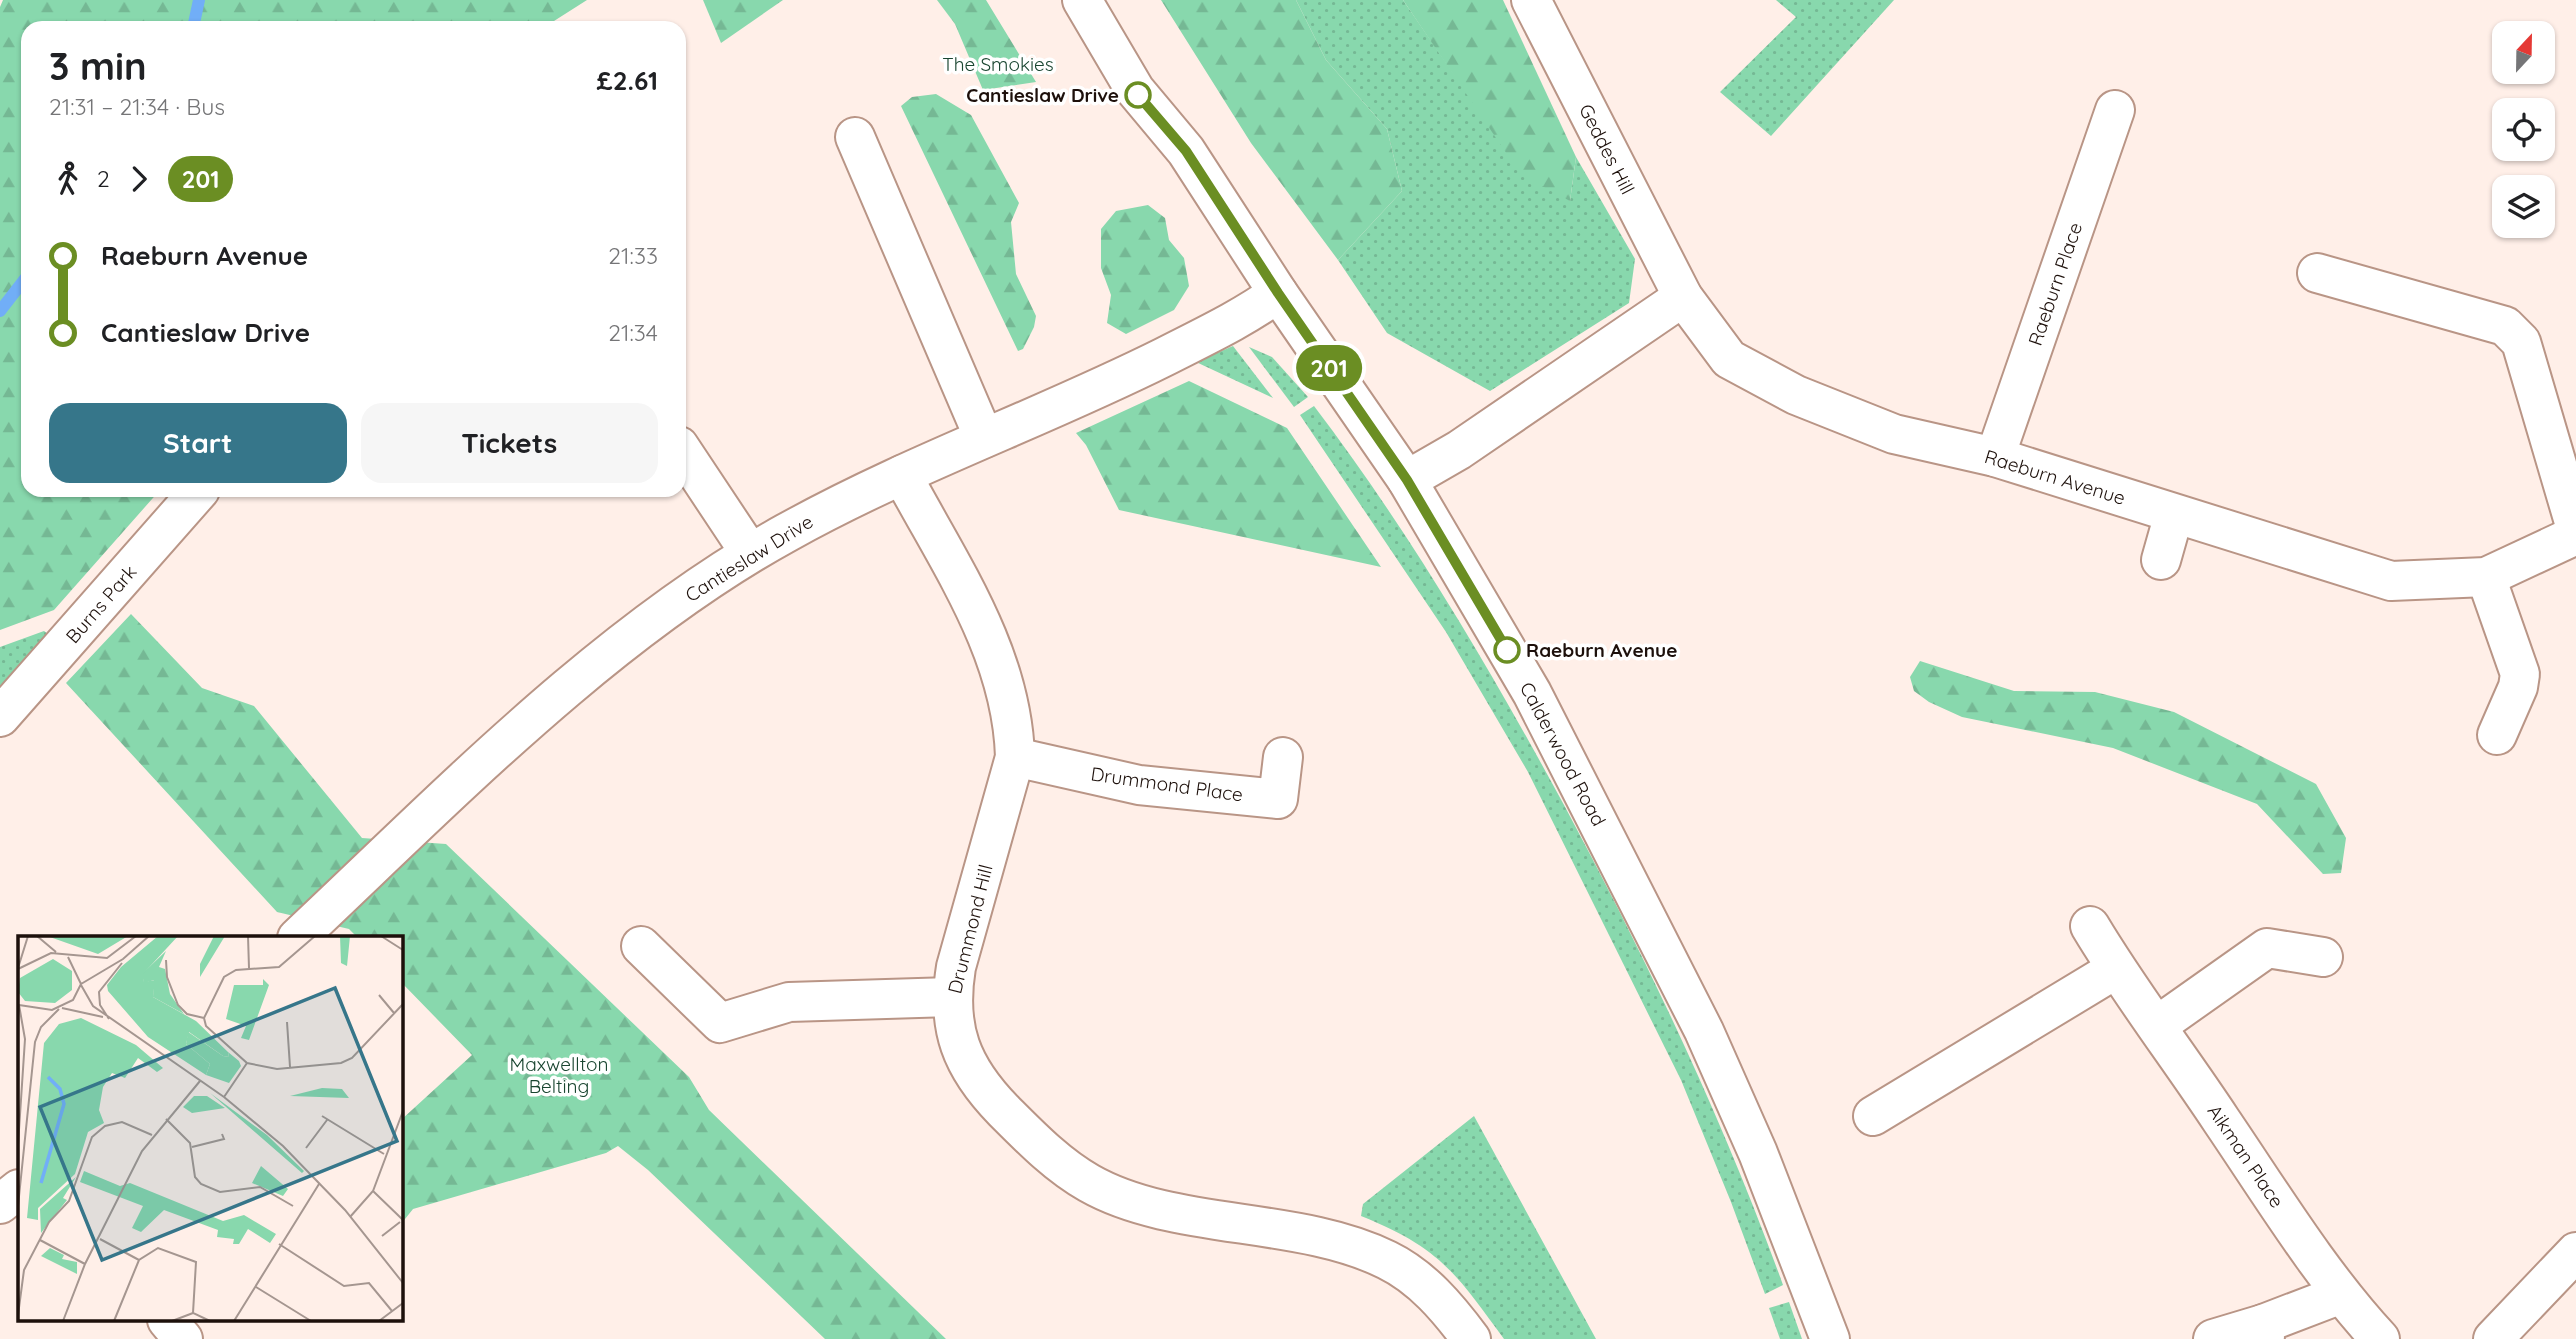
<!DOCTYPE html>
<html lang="en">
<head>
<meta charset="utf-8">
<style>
	:root { --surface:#fff; --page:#f6f6f6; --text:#202124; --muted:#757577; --accent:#36768a }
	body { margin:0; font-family:Quicksand,sans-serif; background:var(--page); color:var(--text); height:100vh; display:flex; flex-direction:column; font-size:26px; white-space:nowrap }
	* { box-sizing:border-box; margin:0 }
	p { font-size:23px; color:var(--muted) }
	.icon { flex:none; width:38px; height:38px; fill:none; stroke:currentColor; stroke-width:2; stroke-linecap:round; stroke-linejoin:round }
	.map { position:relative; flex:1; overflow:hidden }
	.sheet { position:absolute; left:21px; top:21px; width:665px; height:476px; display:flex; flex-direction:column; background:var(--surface); border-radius:21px; box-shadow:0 2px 5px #0004 }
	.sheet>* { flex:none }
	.badge { padding:0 14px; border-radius:23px; font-size:24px; line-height:46px }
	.needle { width:46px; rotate:22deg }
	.buttons { position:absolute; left:2492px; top:21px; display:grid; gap:14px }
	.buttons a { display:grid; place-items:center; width:63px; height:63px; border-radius:14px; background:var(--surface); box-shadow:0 2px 5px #0004; font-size:35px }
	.map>.badge { position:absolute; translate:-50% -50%; box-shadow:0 0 0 4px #fff }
	.legs { display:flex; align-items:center; gap:10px; height:77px; padding:0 28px; font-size:23px }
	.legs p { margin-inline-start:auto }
	.overview { display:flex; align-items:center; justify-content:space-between; height:119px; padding:0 28px }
	h1 { font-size:38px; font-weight:700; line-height:52px }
	.button { display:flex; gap:14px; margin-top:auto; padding:14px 28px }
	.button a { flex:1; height:80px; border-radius:21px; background:var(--accent); color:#fff; font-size:28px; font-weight:700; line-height:80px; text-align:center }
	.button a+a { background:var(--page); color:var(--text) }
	ul { padding:0 28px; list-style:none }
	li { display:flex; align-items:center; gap:24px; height:77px; font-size:26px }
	li i { display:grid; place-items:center; width:10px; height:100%; margin:0 9px; background:currentColor }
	li i::after { content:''; width:18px; height:18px; margin:-9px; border:5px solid; border-radius:50%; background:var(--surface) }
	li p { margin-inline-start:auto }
	li:first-child i { background:linear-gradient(#0000 50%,currentColor 0) }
	li:last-child i { background:linear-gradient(currentColor 50%,#0000 0) }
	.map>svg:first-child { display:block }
	.grass { fill:url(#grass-dots) }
	.forest { fill:url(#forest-firs) }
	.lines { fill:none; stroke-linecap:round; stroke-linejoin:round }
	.stream { stroke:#71aef7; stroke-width:12 }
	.minor-casing { stroke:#b99586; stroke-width:42 }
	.minor { stroke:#fff; stroke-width:38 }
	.line-1-casing { stroke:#fff; stroke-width:16 }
	.line-1 { stroke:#6b8e23; stroke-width:10 }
	.stop-1-dot { fill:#fff; stroke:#6b8e23; stroke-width:3.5 }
	.labels { text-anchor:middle; stroke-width:7; stroke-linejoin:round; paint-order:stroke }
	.park-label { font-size:19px; fill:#1a4631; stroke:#fff }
	.stop-label { font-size:19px; font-weight:bold; fill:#1d100b; stroke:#fff; text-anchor:end }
	.street-label { font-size:19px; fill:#1d100b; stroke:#fff }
	.inset-river { fill:none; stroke:#71aef7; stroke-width:3.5 }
	.inset-road { fill:none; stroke:#a59690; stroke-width:2 }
	.view { fill:#36768a; fill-opacity:0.15; stroke:#36768a; stroke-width:3.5 }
	.inset-edge { fill:none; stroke:#1d100b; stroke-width:3.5 }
</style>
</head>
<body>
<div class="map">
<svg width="2576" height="1339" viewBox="0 0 2576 1339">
	<defs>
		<pattern id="grass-dots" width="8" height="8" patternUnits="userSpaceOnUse" patternTransform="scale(1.75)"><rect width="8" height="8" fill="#88d8ad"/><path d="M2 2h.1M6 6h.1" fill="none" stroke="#75b894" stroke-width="1.8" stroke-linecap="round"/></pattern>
		<pattern id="forest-firs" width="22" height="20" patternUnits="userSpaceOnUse" patternTransform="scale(1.75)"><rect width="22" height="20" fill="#88d8ad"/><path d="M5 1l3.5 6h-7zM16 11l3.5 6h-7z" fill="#75b894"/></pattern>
	</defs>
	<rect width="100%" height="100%" fill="#ffefe8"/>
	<g class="grass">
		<path d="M1296,0H1403L1475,105L1570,201L1576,157L1635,259L1629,303L1490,391L1387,333L1338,260L1402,191L1387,129L1326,60Z"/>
		<path d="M1776,0H1894L1771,136L1720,92L1796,17Z"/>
		<path d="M1233,346L1273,398L1196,362Z"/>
		<path d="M1249,347L1272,357L1308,397L1294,407Z"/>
		<path d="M1314,406C1409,531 1489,667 1564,805C1647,960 1723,1119 1783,1285L1765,1294L1731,1202L1681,1080L1528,772L1446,632L1300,415Z"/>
		<path d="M44,631L52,637L0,691V647Z"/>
		<path d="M1474,1116L1596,1339H1504C1455,1272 1440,1248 1361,1216L1363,1204Z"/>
		<path d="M1789,1302L1802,1339H1780L1769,1308Z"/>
	</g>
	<g class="forest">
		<path d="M3,0H587L543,28H28V490H160L54,610L0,630V7Z"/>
		<path d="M703,0H783L721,43Z"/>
		<path d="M937,0H986L1036,82L983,90L955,24Z"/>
		<path d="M1161,0H1296L1326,60L1387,129L1402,191L1338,260L1251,143Z"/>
		<path d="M1403,0H1503L1576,157L1570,201L1521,175Z"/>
		<path d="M936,94L971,115L1019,203L1011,222L1016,274L1036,316L1034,327L1023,349L1018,351L901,106L912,97Z"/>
		<path d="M1148,205L1165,218L1169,240L1184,258L1189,286L1174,310L1126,334L1107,323L1111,295L1101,268V229L1116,211Z"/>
		<path d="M1189,381L1287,428L1381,567L1119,510L1086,445L1076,433Z"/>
		<path d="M131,614L202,688L254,706L362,838L446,844L689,1077L709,1110L946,1339H825L648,1170L618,1146L606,1153L413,1209L401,1224V1120L472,1055L401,982V938H358L349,929L277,912L66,683Z"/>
		<path d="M1920,661L2014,691L2095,692L2174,712L2316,784L2346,838L2341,873L2323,874L2257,804L2113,748L1962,717L1929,702L1914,691L1910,677Z"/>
	</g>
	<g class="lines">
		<g class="stream">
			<path d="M193,28L199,0"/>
			<path d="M0,311L28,275"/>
		</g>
		<g class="minor-casing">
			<g id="minor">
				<path d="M1082,0L1135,90L1186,151L1278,293L1407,480L1532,693L1704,1031L1758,1153L1830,1339"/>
				<path d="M1531,0L1683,297L1729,359L1796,395L1894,434L1995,457L2391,581L2486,577L2576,535"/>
				<path d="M855,137L984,438"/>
				<path d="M2317,273L2505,326L2521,342L2576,529"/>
				<path d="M679,446L750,553"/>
				<path d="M1995,457L2115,110"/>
				<path d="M902,475C950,565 1012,652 1015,757L956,967C946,1028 961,1067 1004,1111C1030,1137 1057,1165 1089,1183C1173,1231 1299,1216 1387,1260C1422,1277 1448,1308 1471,1339"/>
				<path d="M1407,480L1459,450L1683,297"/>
				<path d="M2161,560L2174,514"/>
				<path d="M2486,577L2520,674L2518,687L2497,735"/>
				<path d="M0,717L200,490"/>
				<path d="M1015,757L1139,785L1278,799L1283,757"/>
				<path d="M2090,926C2130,993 2178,1055 2221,1120C2272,1195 2319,1273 2380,1339"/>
				<path d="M297,938C446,798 606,632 786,533C908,465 1040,419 1164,357C1203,337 1242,319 1278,293"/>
				<path d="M641,946L720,1023L789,1002L951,997"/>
				<path d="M2158,1025L2267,948L2323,957"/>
				<path d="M1873,1116L2116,969"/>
				<path d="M0,1204L19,1189"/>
				<path d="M167,1320L183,1339"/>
				<path d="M2265,1336L2263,1324L2339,1295"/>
				<path d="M2213,1339L2263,1324"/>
				<path d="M2493,1339L2576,1252"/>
			</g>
		</g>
		<use href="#minor" class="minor"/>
	</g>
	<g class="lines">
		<g class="line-1-casing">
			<path id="line-1" d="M1138,95L1186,151L1278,293L1407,480L1507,650"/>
		</g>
		<use href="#line-1" class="line-1"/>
	</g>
	<g class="stop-1-dot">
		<circle cx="1138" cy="95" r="12"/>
		<circle cx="1507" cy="650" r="12"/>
	</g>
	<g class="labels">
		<g class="park-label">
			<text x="998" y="71">The Smokies</text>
			<text x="559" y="1071">Maxwellton<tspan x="559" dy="22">Belting</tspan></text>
		</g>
		<g class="stop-label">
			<text x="1119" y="102">Cantieslaw Drive</text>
			<text x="1526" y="657" text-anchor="start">Raeburn Avenue</text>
		</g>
		<g class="street-label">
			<text transform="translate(1607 149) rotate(63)" y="7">Geddes Hill</text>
			<text transform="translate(2055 284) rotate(-71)" y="7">Raeburn Place</text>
			<text transform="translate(2055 477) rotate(17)" y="7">Raeburn Avenue</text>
			<text transform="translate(749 558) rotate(-32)" y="7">Cantieslaw Drive</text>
			<text transform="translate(101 604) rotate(-49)" y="7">Burns Park</text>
			<text transform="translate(1563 754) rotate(62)" y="7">Calderwood Road</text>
			<text transform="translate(1167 784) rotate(8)" y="7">Drummond Place</text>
			<text transform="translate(970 929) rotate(-76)" y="7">Drummond Hill</text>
			<text transform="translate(2246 1156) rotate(56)" y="7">Aikman Place</text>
		</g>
	</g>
	<g transform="translate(18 936)">
		<rect width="385" height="385" fill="#ffefe8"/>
		<path d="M148,15L141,31L147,33L152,58L166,78L135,61L136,44L126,47L124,38ZM35,23L54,35V54L37,67L7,65L0,56L2,42ZM245,43L251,49L231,104L223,102L228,90L208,83L216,49H245ZM163,91L205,120L211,121L210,116L221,125L223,130L211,147L188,139L192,128L168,108L170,97L161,102L154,98ZM192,157L249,199L286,235L284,237ZM243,230L270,253L265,260L234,247ZM58,241L45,262L49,264L23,297L22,273Z" fill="#88d8ad"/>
		<path d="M29,0H110L80,18ZM140,0H160L125,38L126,46L137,44L135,61L178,85L210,116L211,121L205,120L171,96L168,108L192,128L188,139L130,101L90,55L89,49L103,31ZM196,0H207L182,41V28ZM322,0H332L329,30L323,27ZM63,82L118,109L145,132L139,136L120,122L107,142L94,137L85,151L81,174L86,187L70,196L57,238L20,272V284L9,282L26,107L41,88ZM304,152L324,153L331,162L272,160ZM176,160H189L207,172L174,177L165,171ZM66,235L102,250L112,247L205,285L226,279L258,298L252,307L230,293L221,308H215L216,303L199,301L200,294L146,274L123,296L114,292L125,270L62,246ZM32,312L46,319L44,323L59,326V338L23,320Z" fill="#88d8ad"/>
		<path class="inset-river" d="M23,247L46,168L42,153L30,141"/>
		<path class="inset-road" d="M19,0L38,16M230,0L231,32M297,0L261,31L218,34L206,41L186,82L188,90L229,127L259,133L323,127L334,122L385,68M363,0L385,14M148,24L149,41L160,69L169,78L186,82M0,32L10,0M0,33L33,17L89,22L118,0M63,48L105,23L131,0M63,49L75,70L206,161L265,210L327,274L385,347M361,59L376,77M1,69L34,74L55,64L63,48L50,21M44,72L85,81M91,83L82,69L81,56L104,27M269,86L272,131M206,161L229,127M304,180L366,218M148,183L172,207L177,241L183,248L202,256L242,251L275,270M0,209L7,103L1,69M174,211L206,203L204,198M288,212L309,184M355,255L385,284M0,270L17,106L23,91L41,73M332,281L355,255L385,175M364,300L382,286M82,303L121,324M22,304L67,328M261,308L326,350L351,347L374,375M238,351L293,385M0,379L6,334L31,286L51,265L74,201L87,190L104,186L134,199M45,385L67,328L124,215L182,145M96,385L121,324L140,312L178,326L175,377L192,385M154,385L175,377M216,385L301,248M361,385L385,367"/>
		<path class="view" d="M317,52L379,205L84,324L22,171Z"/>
		<rect width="385" height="385" class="inset-edge"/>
	</g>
</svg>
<div class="buttons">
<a><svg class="needle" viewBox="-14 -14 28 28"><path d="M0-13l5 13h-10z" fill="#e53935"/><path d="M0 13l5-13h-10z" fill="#757577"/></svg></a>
<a><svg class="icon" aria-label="locate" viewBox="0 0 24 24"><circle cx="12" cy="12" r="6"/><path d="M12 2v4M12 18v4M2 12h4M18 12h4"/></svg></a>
<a><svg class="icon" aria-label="layers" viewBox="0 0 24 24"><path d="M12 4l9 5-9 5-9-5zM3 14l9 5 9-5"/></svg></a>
</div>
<b class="badge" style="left:1329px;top:368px;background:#6b8e23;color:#fff">201</b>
<section class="sheet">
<div class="overview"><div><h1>3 min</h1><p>21:31 – 21:34 · Bus</p></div><b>£2.61</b></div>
<div class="legs"><svg class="icon" aria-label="walk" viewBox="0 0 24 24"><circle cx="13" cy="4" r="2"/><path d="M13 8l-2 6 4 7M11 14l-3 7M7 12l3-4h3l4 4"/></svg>2<svg class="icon" aria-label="forward" viewBox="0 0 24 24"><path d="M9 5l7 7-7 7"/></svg><b class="badge" style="background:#6b8e23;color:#fff">201</b></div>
<ul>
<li><i style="color:#6b8e23"></i><b>Raeburn Avenue</b><p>21:33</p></li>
<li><i style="color:#6b8e23"></i><b>Cantieslaw Drive</b><p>21:34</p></li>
</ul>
<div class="button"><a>Start</a><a>Tickets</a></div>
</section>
</div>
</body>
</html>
